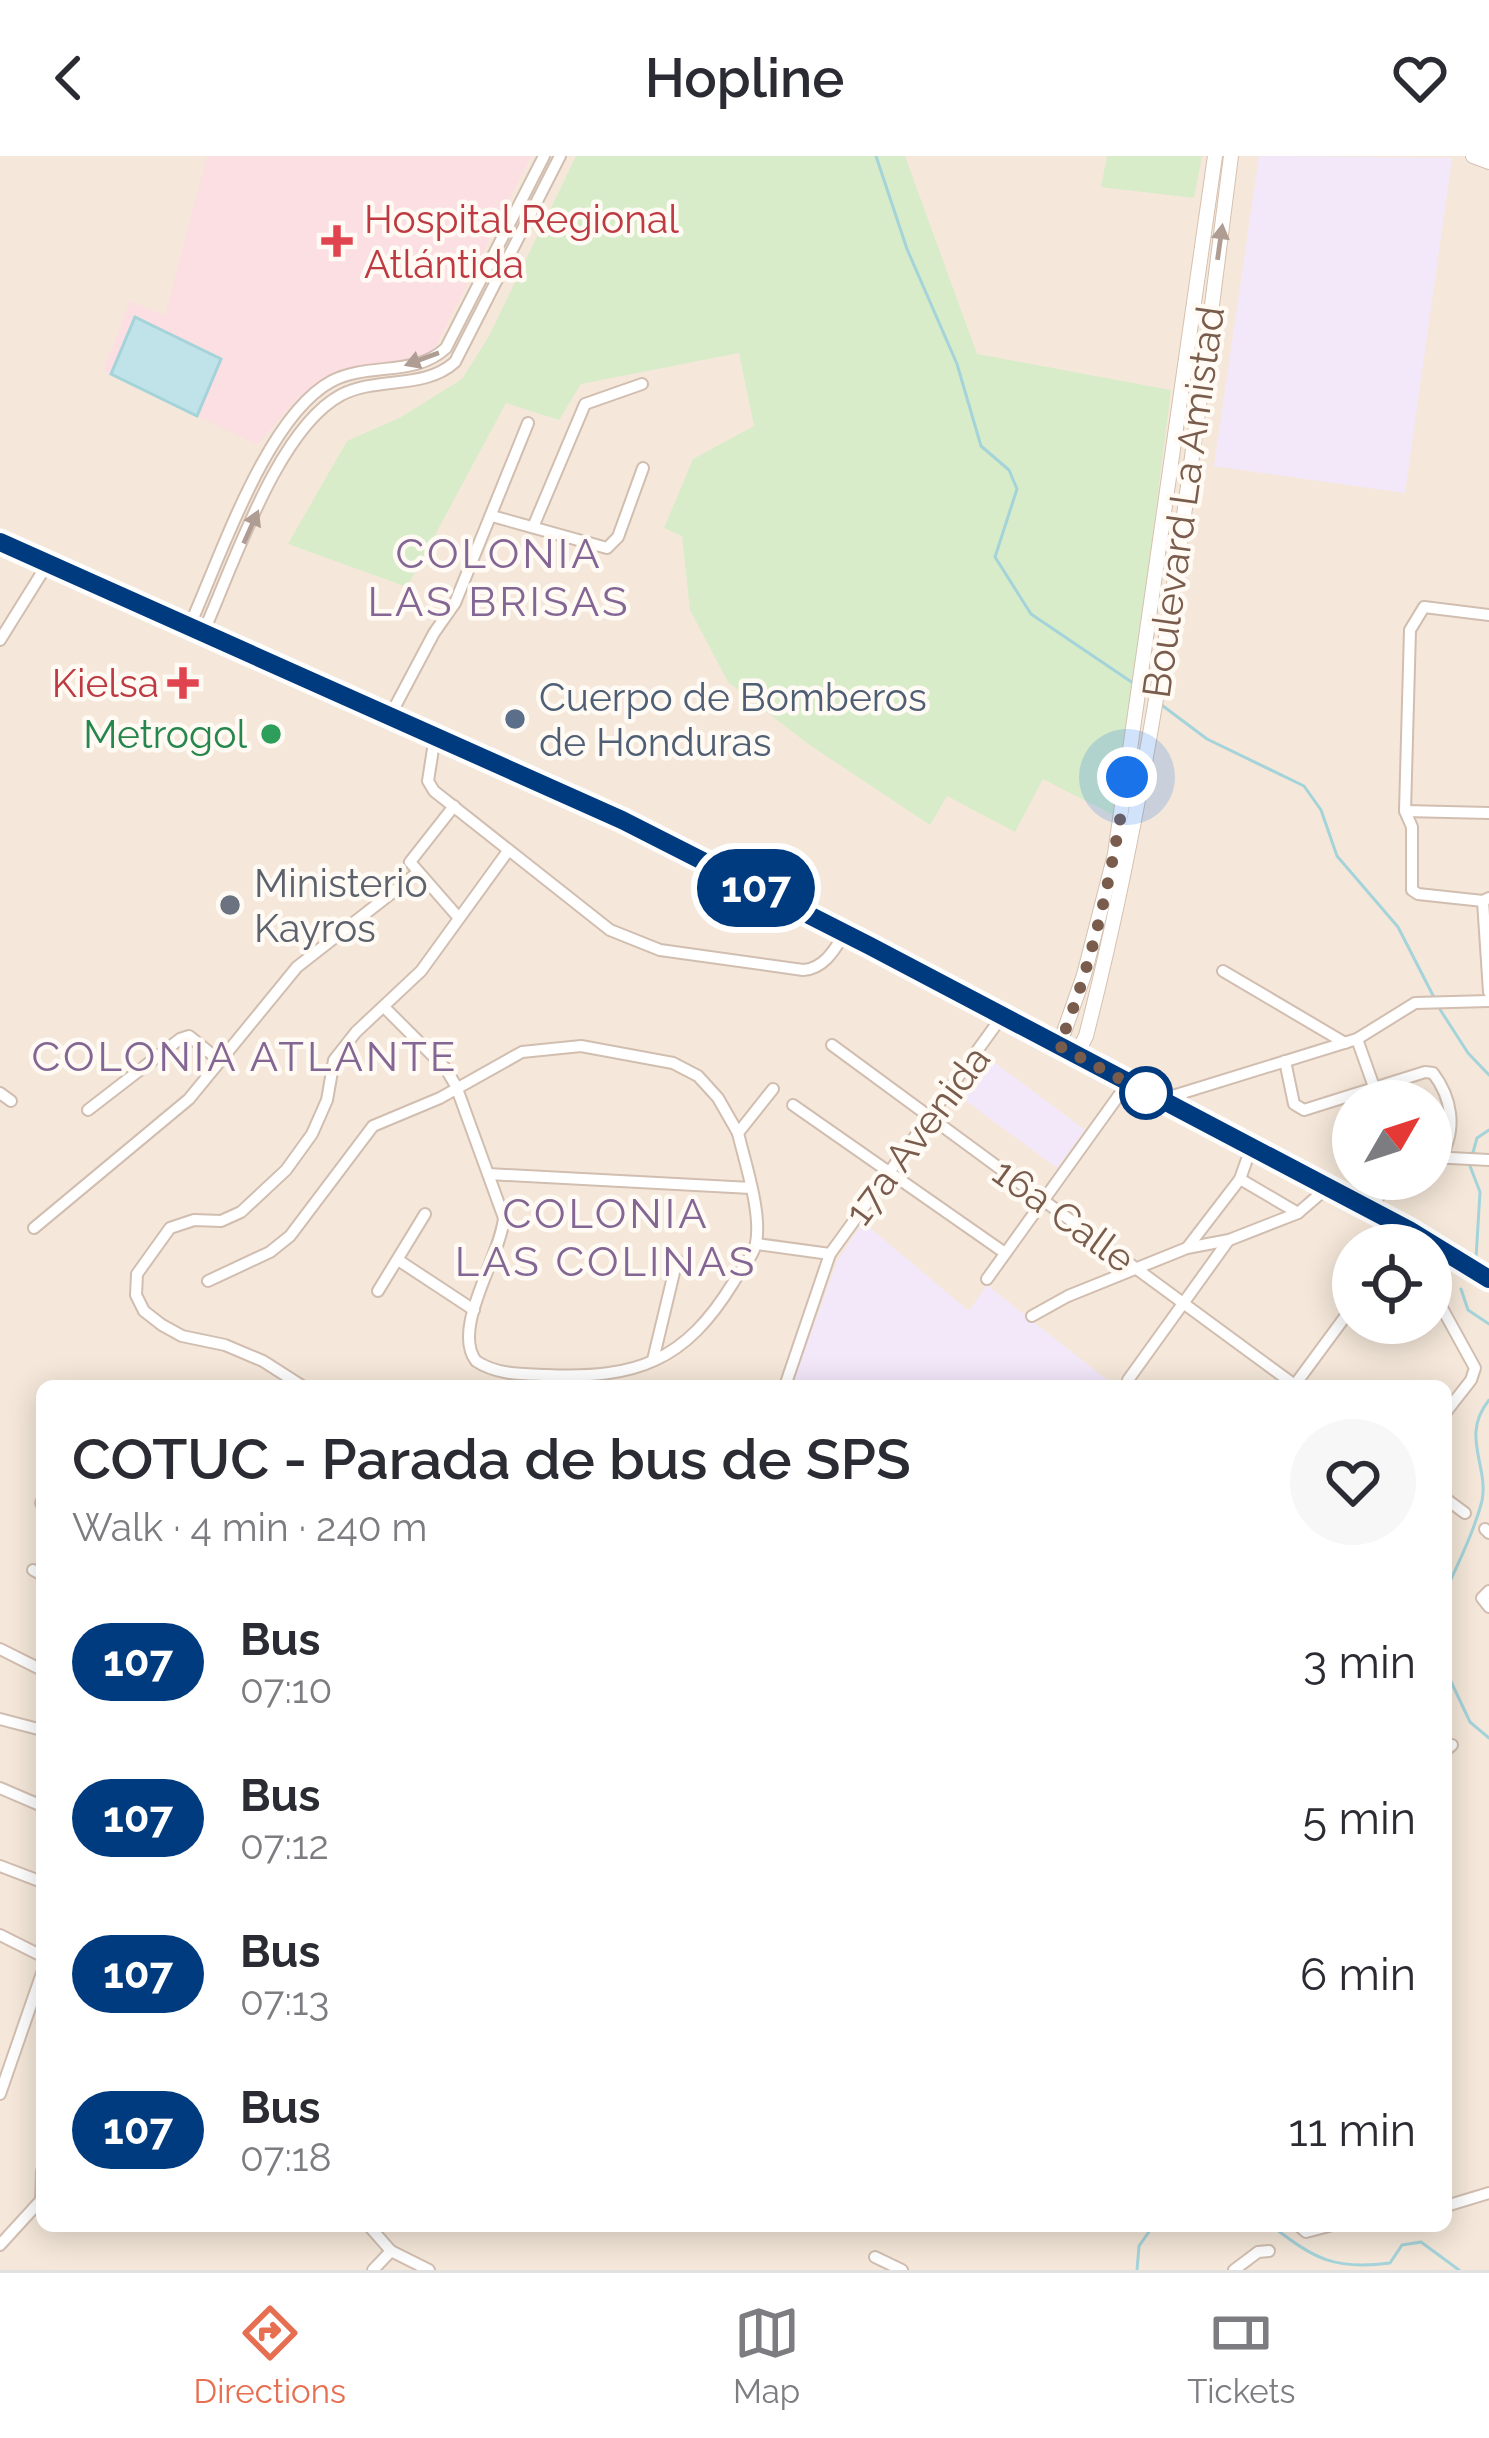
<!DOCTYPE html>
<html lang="en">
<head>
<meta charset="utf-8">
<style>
	:root { --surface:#fff; --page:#f7f7f7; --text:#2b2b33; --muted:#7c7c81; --line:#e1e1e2; --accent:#e76f51 }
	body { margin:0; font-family:Raleway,sans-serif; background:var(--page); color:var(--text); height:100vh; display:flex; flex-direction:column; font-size:45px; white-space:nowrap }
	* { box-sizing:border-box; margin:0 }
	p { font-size:39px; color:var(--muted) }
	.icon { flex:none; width:66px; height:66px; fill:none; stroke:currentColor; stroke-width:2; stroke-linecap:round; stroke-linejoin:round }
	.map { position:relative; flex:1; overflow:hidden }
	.panel { position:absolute; left:36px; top:1224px; width:1416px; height:852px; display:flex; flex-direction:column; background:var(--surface); border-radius:18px; box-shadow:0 6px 30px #0003 }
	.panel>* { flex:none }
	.badge { padding:0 24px; border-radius:39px; font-size:42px; line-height:78px }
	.needle { width:78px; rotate:51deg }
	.controls { position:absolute; left:1332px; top:924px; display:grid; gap:24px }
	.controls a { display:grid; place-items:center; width:120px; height:120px; border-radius:50%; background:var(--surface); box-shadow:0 6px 30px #0003; font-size:60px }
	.you { position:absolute; width:60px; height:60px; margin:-30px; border:9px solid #fff; border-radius:50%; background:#1a73e8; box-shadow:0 0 0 18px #1a73e833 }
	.map>.badge { position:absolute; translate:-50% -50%; box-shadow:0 0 0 6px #fff }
	.round { display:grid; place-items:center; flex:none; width:126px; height:126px; border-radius:63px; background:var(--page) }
	.headline { display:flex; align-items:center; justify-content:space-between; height:204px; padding:0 36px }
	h1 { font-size:57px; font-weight:600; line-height:90px }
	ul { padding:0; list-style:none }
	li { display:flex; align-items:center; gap:36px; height:156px; padding:0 36px }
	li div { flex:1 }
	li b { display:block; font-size:45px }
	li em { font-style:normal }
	li .badge { min-width:132px; font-weight:700; text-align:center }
	header { display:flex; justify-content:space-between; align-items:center; height:156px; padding:0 36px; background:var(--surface); font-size:54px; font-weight:600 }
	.dock { display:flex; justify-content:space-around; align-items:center; height:168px; border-top:3px solid var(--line); background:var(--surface); font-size:33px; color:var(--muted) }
	.dock a { display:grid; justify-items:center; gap:6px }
	.dock .active { color:var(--accent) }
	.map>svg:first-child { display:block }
	.residential { fill:#f5e8da; fill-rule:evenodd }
	.education { fill:#f3e8fa }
	.medical { fill:#fbdfe3 }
	.green { fill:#d8ecc9 }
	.water { fill:#bfe3e8; stroke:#a5d3da; stroke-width:3 }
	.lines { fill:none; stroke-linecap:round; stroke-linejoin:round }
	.stream { stroke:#a5d3da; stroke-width:3 }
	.street-casing { stroke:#d1beb0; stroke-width:14 }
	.secondary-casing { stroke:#d6c0b0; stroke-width:16 }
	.primary-casing { stroke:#dad1cd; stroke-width:20 }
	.street { stroke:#fff; stroke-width:10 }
	.secondary { stroke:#fff; stroke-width:14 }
	.primary { stroke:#fbd9a5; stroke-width:16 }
	.oneway { fill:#af9d94 }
	.line-casing { stroke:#fff; stroke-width:27 }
	.line { stroke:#003b80; stroke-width:18 }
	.walk { stroke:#7a5c4d; stroke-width:12; stroke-dasharray:0 21.6 }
	.health-dot { fill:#e0444e; stroke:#fffaf3; stroke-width:4.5 }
	.service-dot { fill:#5c6f8a; stroke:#fffaf3; stroke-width:4.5 }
	.leisure-dot { fill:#2e9e5b; stroke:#fffaf3; stroke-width:4.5 }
	.worship-dot { fill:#6b7280; stroke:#fffaf3; stroke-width:4.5 }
	.stop-dot { fill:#fff; stroke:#003b80; stroke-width:6 }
	.labels { text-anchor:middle; stroke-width:9; stroke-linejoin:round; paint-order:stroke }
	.health-label { font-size:39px; fill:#be3a42; stroke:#fffaf3; text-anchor:start }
	.street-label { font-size:39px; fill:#7a5c4d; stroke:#fffaf3 }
	.service-label { font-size:39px; fill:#4e5e75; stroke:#fffaf3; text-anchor:start }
	.leisure-label { font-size:39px; fill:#27864d; stroke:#fffaf3; text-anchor:end }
	.worship-label { font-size:39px; fill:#5b616d; stroke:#fffaf3; text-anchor:start }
	.neighbourhood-label { font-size:42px; letter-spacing:3px; fill:#846695; stroke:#fffaf3 }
</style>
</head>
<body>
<header><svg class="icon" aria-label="back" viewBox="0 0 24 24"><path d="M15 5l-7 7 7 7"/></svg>Hopline<svg class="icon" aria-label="heart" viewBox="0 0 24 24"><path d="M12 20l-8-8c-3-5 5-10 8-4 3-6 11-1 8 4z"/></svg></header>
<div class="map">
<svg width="1489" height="2114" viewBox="0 0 1489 2114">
	<rect width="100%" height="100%" fill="#fdf6ec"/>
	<path class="residential" d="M0,0H1489V2114H0ZM1353,945H1431V1023H1353ZM1353,1089H1431V1167H1353ZM42,1230H1446V2070H42Z"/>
	<g class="education">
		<path d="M1259,0L1452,2L1405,337L1214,310Z"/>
		<path d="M986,900L1085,974L1057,1012L958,939Z"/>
		<path d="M863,1066L969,1155L987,1129L1115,1230H792L837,1105Z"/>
	</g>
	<path class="medical" d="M207,0H531L431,200L354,212L325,223L298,242L257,289L103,215L130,145L165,159Z"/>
	<g class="green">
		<path d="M576,0H905L977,198L1171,234L1117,661L1043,623L1015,676L947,640L930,669L811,590L728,526L690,454L682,380L664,372L693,303L754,270L739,197L581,228L559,264L506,247L407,431L288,388L347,285L401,261L462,223L489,180Z"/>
		<path d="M1107,0H1202L1194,42L1101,31Z"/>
	</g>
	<path class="water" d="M135,161L221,203L197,260L111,218Z"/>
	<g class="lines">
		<g class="stream">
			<path d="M876,0L907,93L957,208L981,290L1009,314L1017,333L995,401L1031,458L1133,527"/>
			<path d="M1159,547L1207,583L1304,630L1321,654L1337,700L1398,771L1441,855L1468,897L1489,919"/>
			<path d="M1472,1000L1477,982L1489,974"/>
			<path d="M1470,1010L1480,1036L1476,1102"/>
			<path d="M1461,1133L1468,1154L1489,1168"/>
			<path d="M1446,1434C1459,1406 1474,1375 1482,1345C1489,1309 1460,1280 1489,1244"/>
			<path d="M1446,1515L1470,1566L1489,1582"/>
			<path d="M1272,2070C1316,2104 1335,2114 1390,2107L1402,2089L1421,2086L1459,2114"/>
			<path d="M1137,2114L1139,2090L1153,2070"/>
		</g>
		<g class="street-casing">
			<g id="street">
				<path d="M492,360L607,392L618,381L643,312"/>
				<path d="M533,371L585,248L642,228"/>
				<path d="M1489,459L1424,451L1410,474L1405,655L1412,671V734L1418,738L1483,745L1489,742"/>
				<path d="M189,471C220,403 266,260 332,225C369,206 415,221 446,192L544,0"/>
				<path d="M203,477C233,411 277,273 341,239C378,220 424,234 455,206L560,0"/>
				<path d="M0,484L48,407"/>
				<path d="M390,560L434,477L455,447L528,267"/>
				<path d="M435,580L428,625L434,635L610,774L660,794L803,814C824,813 835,793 845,777"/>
				<path d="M454,650L410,706L458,761"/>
				<path d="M1405,655L1489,657"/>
				<path d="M1483,745L1489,836"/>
				<path d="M1223,815L1345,887"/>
				<path d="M385,852L446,913L456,930L504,1062C500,1102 451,1172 476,1205C497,1219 522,1218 547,1219C637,1223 685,1205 733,1127C740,1115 754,1099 756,1087C762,1057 745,1007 738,977L773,933"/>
				<path d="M1357,883L1379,945"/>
				<path d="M832,889L1296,1230"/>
				<path d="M1285,905L1294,948L1304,954L1425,916L1433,917C1452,942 1457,973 1441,1000"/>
				<path d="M0,937L11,945"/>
				<path d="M1163,943L1357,883L1415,847L1489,845"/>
				<path d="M793,949L1005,1097"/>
				<path d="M88,954L180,883L189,880L220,905"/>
				<path d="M1431,1001L1489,1004"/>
				<path d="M488,1018L751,1032"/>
				<path d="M1240,1023L1298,1057"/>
				<path d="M1371,1055L1388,1023"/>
				<path d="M34,1072L189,943L297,811L416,718"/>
				<path d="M757,1088L830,1098"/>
				<path d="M1187,1092L1240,1023L1251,992"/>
				<path d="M398,1104L474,1154"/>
				<path d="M987,1123L1127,928"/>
				<path d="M208,1125L270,1096L290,1080L373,970L440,942L522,896L581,890L673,907L698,920L718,942L738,977"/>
				<path d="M1431,1126L1446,1096"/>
				<path d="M1431,1132L1475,1212L1471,1224L1446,1256"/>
				<path d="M378,1135L425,1058"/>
				<path d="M1032,1160L1068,1140L1187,1092L1229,1084L1298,1057L1327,1032"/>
				<path d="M653,1204L677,1104"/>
				<path d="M1128,1224L1228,1085"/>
				<path d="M302,1230L263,1205L225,1189L182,1180L162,1169L144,1155L136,1139L137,1118L170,1072L194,1064L221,1065L241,1056L286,1014L312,978L327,944L334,904L356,876L421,815L508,695"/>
				<path d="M785,1230L830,1098L1003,859"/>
				<path d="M1294,1230L1353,1150"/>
				<path d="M1446,1343L1465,1357"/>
				<path d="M41,1347L42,1348"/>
				<path d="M1485,1373L1489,1377"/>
				<path d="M33,1414L42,1419"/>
				<path d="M1489,1435L1482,1442L1489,1451"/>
				<path d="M0,1493L42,1514"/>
				<path d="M0,1563L42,1574"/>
				<path d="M1446,1594L1452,1589"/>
				<path d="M0,1632L42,1650"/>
				<path d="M0,1710L42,1726"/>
				<path d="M0,1779L42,1800"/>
				<path d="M0,1938L42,1817"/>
				<path d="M41,2044L42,2015"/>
				<path d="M1446,2050L1489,2037"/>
				<path d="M369,2070L391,2095L429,2114"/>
				<path d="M1299,2070L1306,2076L1329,2070"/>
				<path d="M0,2089L42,2043"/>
				<path d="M875,2101L902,2114"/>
				<path d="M373,2114L391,2095"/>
				<path d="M1234,2114L1258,2096L1269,2095"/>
			</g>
		</g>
		<g class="secondary-casing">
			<g id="secondary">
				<path d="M1473,0L1489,6"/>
				<path d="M1059,890L1084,819L1115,698L1215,0"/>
				<path d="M1076,899L1086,880C1160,592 1193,295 1231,0"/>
			</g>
		</g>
		<g class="primary-casing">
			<path id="primary" d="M0,386L622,664L845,777L1409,1074L1489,1123"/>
		</g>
		<use href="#street" class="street"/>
		<use href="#secondary" class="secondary"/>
		<use href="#primary" class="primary"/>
	</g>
	<defs><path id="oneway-solid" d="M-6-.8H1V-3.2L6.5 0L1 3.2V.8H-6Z" transform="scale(3)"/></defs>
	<g class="oneway">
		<use href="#oneway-solid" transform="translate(1220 86) rotate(-82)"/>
		<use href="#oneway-solid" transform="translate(422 203) rotate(160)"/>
		<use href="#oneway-solid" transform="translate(251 371) rotate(-66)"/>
	</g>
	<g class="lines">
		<g class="line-casing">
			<path id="line" d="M0,386L622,664L870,790L1409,1074L1489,1123"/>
		</g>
		<use href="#line" class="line"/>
		<path class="walk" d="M1127,621C1113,712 1094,804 1059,890L1146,937"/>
	</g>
	<g class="health-dot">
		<path d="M331 67h12v12h12v12h-12v12h-12v-12h-12v-12h12z"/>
		<path d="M177 509h12v12h12v12h-12v12h-12v-12h-12v-12h12z"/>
	</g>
	<circle class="service-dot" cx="515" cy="563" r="12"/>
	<circle class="leisure-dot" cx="271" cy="578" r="12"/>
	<circle class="worship-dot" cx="230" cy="749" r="12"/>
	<circle class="stop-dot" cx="1146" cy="937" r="24"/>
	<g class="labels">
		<g class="health-label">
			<text x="364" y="77">Hospital Regional<tspan x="364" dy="45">Atlántida</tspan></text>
			<text x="159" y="541" text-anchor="end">Kielsa</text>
		</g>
		<g class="street-label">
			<text transform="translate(1183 346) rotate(-82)" y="14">Boulevard La Amistad</text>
			<text transform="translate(917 979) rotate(-53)" y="14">17a Avenida</text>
			<text transform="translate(1064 1059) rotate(36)" y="14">16a Calle</text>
		</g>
		<g class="service-label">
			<text x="539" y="555">Cuerpo de Bomberos<tspan x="539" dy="45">de Honduras</tspan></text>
		</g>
		<g class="leisure-label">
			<text x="247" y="592">Metrogol</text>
		</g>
		<g class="worship-label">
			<text x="254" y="741">Ministerio<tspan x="254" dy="45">Kayros</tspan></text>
		</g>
		<g class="neighbourhood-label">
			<text x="499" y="412">COLONIA<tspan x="499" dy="48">LAS BRISAS</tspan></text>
			<text x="245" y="915">COLONIA ATLANTE</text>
			<text x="606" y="1072">COLONIA<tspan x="606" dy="48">LAS COLINAS</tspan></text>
		</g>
	</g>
</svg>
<div class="controls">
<a><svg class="needle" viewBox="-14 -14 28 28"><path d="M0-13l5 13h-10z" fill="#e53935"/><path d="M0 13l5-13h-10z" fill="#7c7c81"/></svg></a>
<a><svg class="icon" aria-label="locate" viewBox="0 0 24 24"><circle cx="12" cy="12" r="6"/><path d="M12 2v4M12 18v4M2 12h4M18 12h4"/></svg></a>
</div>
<div class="you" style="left:1127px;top:621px"></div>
<b class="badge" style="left:756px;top:732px;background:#003b80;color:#fff">107</b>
<section class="panel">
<div class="headline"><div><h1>COTUC - Parada de bus de SPS</h1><p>Walk · 4 min · 240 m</p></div><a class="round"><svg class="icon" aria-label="heart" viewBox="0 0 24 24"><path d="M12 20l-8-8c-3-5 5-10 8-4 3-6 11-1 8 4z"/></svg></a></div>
<ul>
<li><span class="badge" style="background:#003b80;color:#fff">107</span><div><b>Bus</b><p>07:10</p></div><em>3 min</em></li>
<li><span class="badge" style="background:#003b80;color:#fff">107</span><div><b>Bus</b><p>07:12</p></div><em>5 min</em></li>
<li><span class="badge" style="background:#003b80;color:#fff">107</span><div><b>Bus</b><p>07:13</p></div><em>6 min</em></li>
<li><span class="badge" style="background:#003b80;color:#fff">107</span><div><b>Bus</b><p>07:18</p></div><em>11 min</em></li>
</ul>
</section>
</div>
<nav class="dock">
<a class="active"><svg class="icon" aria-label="directions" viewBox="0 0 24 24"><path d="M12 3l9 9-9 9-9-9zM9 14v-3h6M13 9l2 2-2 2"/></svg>Directions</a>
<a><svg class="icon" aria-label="map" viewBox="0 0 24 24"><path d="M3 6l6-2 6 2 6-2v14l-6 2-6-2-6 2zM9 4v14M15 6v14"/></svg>Map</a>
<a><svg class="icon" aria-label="tickets" viewBox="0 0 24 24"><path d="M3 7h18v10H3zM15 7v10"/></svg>Tickets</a>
</nav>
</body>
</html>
